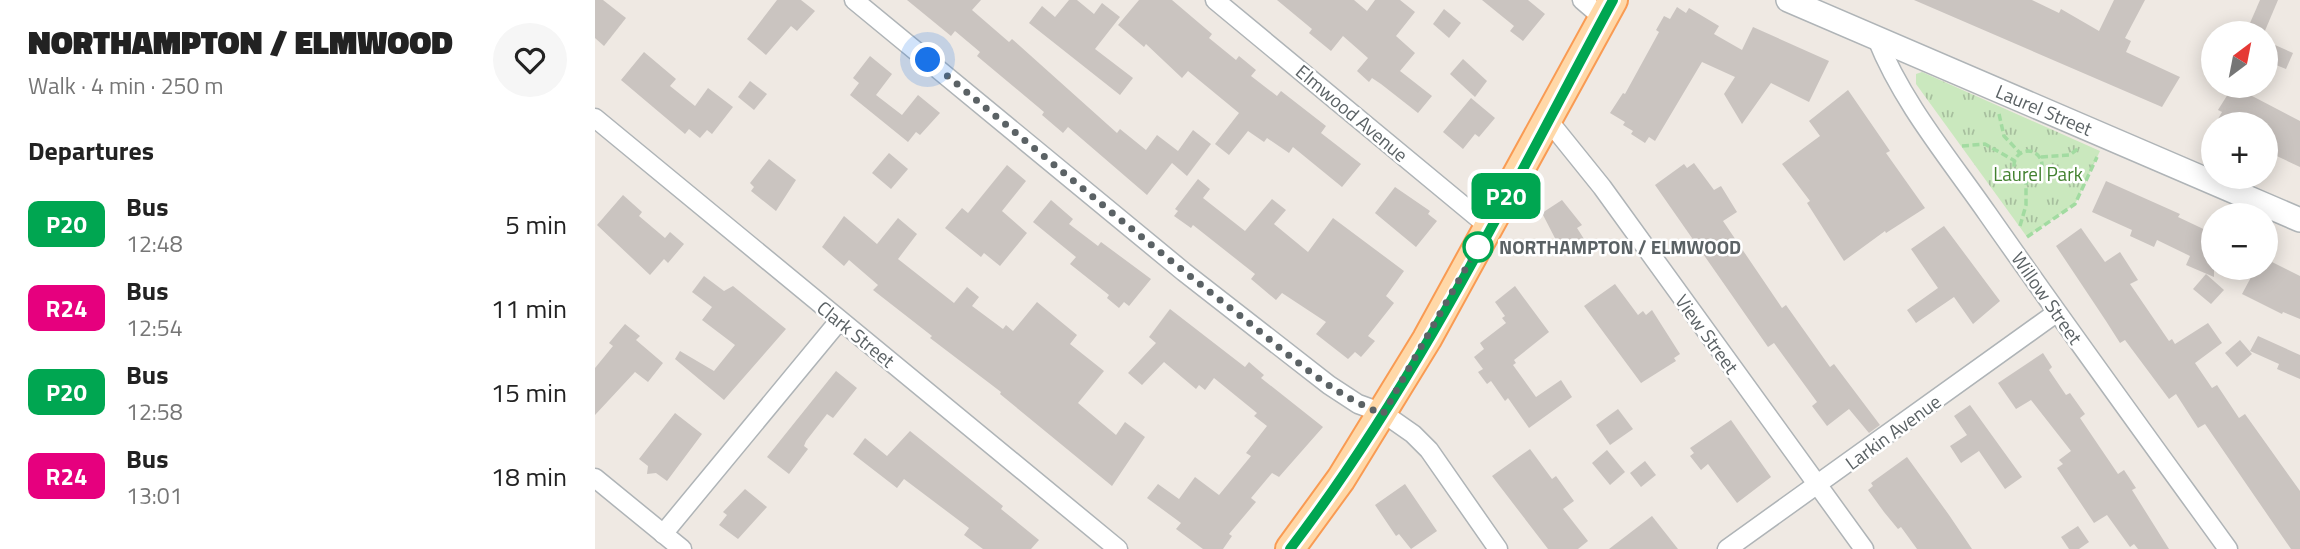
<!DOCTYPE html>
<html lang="en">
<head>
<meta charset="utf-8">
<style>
	:root { --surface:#fff; --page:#f6f6f6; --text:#222; --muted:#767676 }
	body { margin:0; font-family:"Titillium Web",sans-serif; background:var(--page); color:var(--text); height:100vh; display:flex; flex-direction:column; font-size:26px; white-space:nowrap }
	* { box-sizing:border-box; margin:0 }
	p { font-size:23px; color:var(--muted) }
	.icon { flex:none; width:38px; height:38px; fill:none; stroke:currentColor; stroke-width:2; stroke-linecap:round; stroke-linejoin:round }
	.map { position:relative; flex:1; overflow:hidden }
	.details { display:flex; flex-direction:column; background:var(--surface); width:595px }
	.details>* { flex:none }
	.badge { padding:0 14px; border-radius:10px; font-size:24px; line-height:46px }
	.needle { width:46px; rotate:32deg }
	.tools { position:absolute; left:1606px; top:21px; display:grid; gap:14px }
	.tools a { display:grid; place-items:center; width:77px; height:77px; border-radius:50%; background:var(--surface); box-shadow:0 4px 18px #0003; font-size:35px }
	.you { position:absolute; width:35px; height:35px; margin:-18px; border:5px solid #fff; border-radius:50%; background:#1a73e8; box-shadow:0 0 0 10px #1a73e833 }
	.map>.badge { position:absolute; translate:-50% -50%; box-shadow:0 0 0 4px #fff }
	h2 { padding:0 28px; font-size:26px; line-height:63px }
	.round { display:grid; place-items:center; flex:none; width:74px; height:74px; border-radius:37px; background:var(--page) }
	.head { display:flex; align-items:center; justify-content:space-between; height:119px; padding:0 28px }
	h1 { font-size:33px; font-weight:800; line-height:52px }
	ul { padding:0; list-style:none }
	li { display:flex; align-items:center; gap:21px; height:84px; padding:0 28px }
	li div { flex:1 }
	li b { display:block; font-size:26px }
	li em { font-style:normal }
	li .badge { min-width:77px; font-weight:700; text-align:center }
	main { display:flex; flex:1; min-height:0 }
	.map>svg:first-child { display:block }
	.park { fill:url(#park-tufts) }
	.building { fill:#cac4c0 }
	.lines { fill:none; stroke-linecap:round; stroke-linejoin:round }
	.minor-casing { stroke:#afb4b7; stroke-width:21 }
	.tertiary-casing { stroke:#afb4b7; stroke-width:26 }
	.primary-casing { stroke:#f99b53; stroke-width:32 }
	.path { stroke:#a2dba1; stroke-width:3.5; stroke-dasharray:7 3.5; stroke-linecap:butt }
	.minor { stroke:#fff; stroke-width:18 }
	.tertiary { stroke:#fff; stroke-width:23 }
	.primary { stroke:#ffd8a8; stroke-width:28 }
	.line-casing { stroke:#fff; stroke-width:16 }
	.line { stroke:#00a651; stroke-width:10 }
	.walk { stroke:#5b6265; stroke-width:7; stroke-dasharray:0 12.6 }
	.stop-dot { fill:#fff; stroke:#00a651; stroke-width:3.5 }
	.labels { text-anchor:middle; stroke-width:5; stroke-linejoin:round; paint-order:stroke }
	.street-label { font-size:19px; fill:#5b6265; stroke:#fff }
	.park-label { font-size:19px; fill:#42812f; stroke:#fff }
	.stop-label { font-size:19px; font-weight:bold; fill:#5b6265; stroke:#fff; text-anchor:start }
</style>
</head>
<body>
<main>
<section class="details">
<div class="head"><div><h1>NORTHAMPTON / ELMWOOD</h1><p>Walk · 4 min · 250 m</p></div><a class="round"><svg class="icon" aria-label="heart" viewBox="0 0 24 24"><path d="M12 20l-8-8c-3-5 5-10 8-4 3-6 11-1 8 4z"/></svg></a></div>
<h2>Departures</h2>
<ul>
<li><span class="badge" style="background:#00a651;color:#fff">P20</span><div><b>Bus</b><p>12:48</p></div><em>5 min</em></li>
<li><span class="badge" style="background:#e6007e;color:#fff">R24</span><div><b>Bus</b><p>12:54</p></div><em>11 min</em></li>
<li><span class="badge" style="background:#00a651;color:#fff">P20</span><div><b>Bus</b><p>12:58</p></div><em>15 min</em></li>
<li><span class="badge" style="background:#e6007e;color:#fff">R24</span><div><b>Bus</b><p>13:01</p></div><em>18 min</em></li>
</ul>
</section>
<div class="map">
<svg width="1705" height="549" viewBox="0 0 1705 549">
	<defs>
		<pattern id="park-tufts" width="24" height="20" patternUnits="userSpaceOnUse" patternTransform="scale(1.75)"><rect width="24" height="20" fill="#cae8be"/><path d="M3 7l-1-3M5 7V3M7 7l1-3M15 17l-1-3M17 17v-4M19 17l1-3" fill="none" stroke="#a7bf9e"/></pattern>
	</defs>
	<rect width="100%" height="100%" fill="#efe9e3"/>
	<path class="park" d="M1327,72L1505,151L1480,204L1432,237L1321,84V74Z"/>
	<g class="building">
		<path d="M0,0H8L31,18L9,46L0,38Z"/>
		<path d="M182,0H206L220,11L202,31L196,26L171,55L152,39Z"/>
		<path d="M312,0H386L377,10L414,42L417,39L522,133L525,129L551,150L562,135L583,151L598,130L616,144L592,176L577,163L552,195L473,127L468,133L447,115L449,112L382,56L385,52L360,31L356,36Z"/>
		<path d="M474,0H482L499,14L507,3L525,17L500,49L538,78L525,95L434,23L447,6L460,17Z"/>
		<path d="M544,0H577L617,34L614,38L641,60L644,56L661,70L656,76L682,96L686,91L731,126L726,133L766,164L747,187L698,147L694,153L672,138L669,142L653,131L634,155L620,144L644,113L593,71L587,78L551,44L549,47L523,25Z"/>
		<path d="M682,0H759L772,11L780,0H805L820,12L801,36L820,53L805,71L837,96L823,113L786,84L777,78L774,82L762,71L773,58L748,36L736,51L714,33L717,29Z"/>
		<path d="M887,0H933L950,14L928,41L915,31L919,26Z"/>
		<path d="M1319,0H1437L1464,13L1466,9L1504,31L1519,0H1550L1530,38L1536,41L1531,52L1585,77L1567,107Z"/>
		<path d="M1665,0H1683L1669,33H1660L1652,30Z"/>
		<path d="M1082,7L1091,13L1094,8L1124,26L1119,34L1147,50L1158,27L1234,61L1214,102L1176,83L1147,124L1129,94L1140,77L1107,62L1060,141L1054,137L1050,143L1036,134L1038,131L1028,125L1030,122L1015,113L1028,93L1030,94L1064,32L1061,30L1069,16L1075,19Z"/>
		<path d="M849,9L866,23L854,38L838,24Z"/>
		<path d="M1671,41L1698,53L1691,69L1671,61Z"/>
		<path d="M49,52L81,79L75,86L100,106L113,88L138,107L117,134L112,130L105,138L94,129L90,134L26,80Z"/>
		<path d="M275,56L297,74L281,95L307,115L323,95L345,113L325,135L321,132L313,142L255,95L264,83L258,78Z"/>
		<path d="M868,59L892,81L880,97L855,74Z"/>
		<path d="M155,81L172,94L159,110L143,97Z"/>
		<path d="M1638,86L1705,121V167L1671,151V124H1620L1627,112L1623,110Z"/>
		<path d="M1253,90L1295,151L1291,153L1330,208L1291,233L1290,231L1249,261L1212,203L1215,201L1187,164L1225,136L1214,121Z"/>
		<path d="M876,98L900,118L884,137L880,134L868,149L848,132Z"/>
		<path d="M294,153L313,169L296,189L277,173Z"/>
		<path d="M174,159L201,180L181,211L156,191L159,187L155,183Z"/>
		<path d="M1099,163L1119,190L1126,186L1142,212L1128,221L1187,308L1191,305L1235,367L1239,364L1285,425L1274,433L1254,409L1232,426L1217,406L1222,402L1179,343L1173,347L1060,185L1089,164L1092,168Z"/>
		<path d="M412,165L431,181L407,211L432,233L405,266L389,253L386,257L350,228L367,208L373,213Z"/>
		<path d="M603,179L615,189L608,198L650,231L677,199L691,210L679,224L713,252L738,218L809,271L791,296L799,303L773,336L780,341L766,357L760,352L753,359L721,334L731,322L687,293L681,300L656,279L660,274L598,225L596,228L579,216L583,211L580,209Z"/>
		<path d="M1511,181L1585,214L1583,217L1619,234V277L1591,265L1595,256L1562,240L1559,247L1535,236L1537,230L1497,212Z"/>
		<path d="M800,187L835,211L833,214L842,221L821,247L780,213Z"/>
		<path d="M28,195L47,212L44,216L70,238L75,232L89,244L73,263L69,259L55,275L2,225Z"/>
		<path d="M456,200L478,219L474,224L503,246L506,242L556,279L534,306L529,302L524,308L512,298L514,295L475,264L481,257L438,222Z"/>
		<path d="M967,200L987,225L982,228L989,239L972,250L966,241L963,244L947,213Z"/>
		<path d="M249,216L282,244L303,218L322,234L303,259L359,303L372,287L384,297L377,306L408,329L411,325L418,331L442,302L482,335L475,344L509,371L483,403L521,435L530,422L550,437L517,486L405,394L406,392L335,338L337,336L278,290L283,285L254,260L249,266L227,247Z"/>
		<path d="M1349,226L1405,301L1378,324L1359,297L1321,323L1312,310L1343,288L1316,249Z"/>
		<path d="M1486,228L1510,262L1525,252L1543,280L1535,284L1574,341L1577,339L1580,344L1613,323L1627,343L1600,363L1617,388L1622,385L1644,418L1650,414L1705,491V549H1696L1610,424L1603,428L1581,394L1574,399L1530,340L1525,343L1511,321L1461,246Z"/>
		<path d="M1671,259L1705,276V319L1688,312L1687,314L1647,294L1661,268H1671Z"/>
		<path d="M1611,274L1629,290L1616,304L1598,289Z"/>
		<path d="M109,276L129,291L138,286L191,329L129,400L80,359L85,351L119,371L140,345L107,320L117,307L97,292Z"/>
		<path d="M1020,284L1043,315L1048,311L1051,315L1057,310L1085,354L1079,358L1081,361L1046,383L989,306Z"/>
		<path d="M920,286L954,332L919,360L921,363L918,365L941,397L966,380L977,397L934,428L913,398L910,401L896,381L892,384L883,372L888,369L879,357L889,349L885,343L911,323L907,318L910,316L900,302Z"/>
		<path d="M575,309L650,367L654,362L669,375L666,378L728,427L684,477L677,473L656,498L661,502L634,534L637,536L628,549H608L581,529L586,523L552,498L563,484L584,499L600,477L624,495L656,456L651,453L672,426L659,416L662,413L619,378L610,390L604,385L601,389L569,362L547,385L533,373L561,343L554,337Z"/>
		<path d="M30,324L45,336L41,340L68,363L53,382L40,372L0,415V368L18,346L14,343Z"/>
		<path d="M1663,336L1705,355V379L1682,369L1684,364L1655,351Z"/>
		<path d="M1645,340L1657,354L1642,367L1630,353Z"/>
		<path d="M1448,353L1457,367L1454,370L1471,395L1475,393L1490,414L1485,418L1523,474L1529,470L1541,488L1537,490L1574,549H1543L1539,544L1535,547L1512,515L1499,523L1462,468L1468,464L1464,460L1476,451L1436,400L1421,409L1403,383Z"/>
		<path d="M241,371L262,388L238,418L232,414L211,441L209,446L213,449L194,474L172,457Z"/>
		<path d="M1375,405L1427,477L1410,489L1384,451L1366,463L1355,446L1372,435L1359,416Z"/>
		<path d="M1023,409L1038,429L1015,445L1001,425Z"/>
		<path d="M80,413L107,434L72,481L61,473L52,474L53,466L44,459Z"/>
		<path d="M1136,420L1176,477L1142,503L1113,464L1106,470L1095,456L1099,453L1095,448Z"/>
		<path d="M315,431L408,506L406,509L444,540L436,549H388L369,535L374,528L309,479L302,488L258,454L270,438L292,456Z"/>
		<path d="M935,449L957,479L961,476L979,501L968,509L993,541L983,549H953L897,476Z"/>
		<path d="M1012,450L1030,472L1015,485L997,463Z"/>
		<path d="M1312,457L1354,515L1377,549H1322L1306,527L1303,529L1289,512L1273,490L1278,486L1276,483Z"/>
		<path d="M1050,461L1061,475L1046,487L1035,473Z"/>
		<path d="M810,484L842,531L816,549L804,534L801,536L780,505Z"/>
		<path d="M150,489L172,507L143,539L124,525L132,515L128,512Z"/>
		<path d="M1057,516L1083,549H1014Z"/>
		<path d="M1483,526L1494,542L1484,549H1474L1466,537Z"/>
	</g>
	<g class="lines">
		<g class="minor-casing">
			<g id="minor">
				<path d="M259,0L589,272L734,385L763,404L788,413L818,434L834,450L903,549"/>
				<path d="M620,0L894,227"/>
				<path d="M987,0L1008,18"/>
				<path d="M1282,39C1307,102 1353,157 1392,213C1471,326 1552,437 1633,549"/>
				<path d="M0,118L523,549"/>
				<path d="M953,120L1007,187L1269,549"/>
				<path d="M0,478L87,549"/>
				<path d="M68,534L244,321"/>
				<path d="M1132,549L1461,313"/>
			</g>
		</g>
		<g class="tertiary-casing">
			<path id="tertiary" d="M1193,0L1705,220"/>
		</g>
		<g class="primary-casing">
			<path id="primary" d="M695,549L746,479L832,339L1018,0"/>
		</g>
		<g class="path">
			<path d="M1404,114L1409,136L1425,153"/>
			<path d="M1367,146L1390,144L1420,161"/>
			<circle cx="1433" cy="165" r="14"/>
			<path d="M1446,157L1475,155L1485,147"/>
			<path d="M1425,226L1431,205V179"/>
			<path d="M1432,237L1480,204L1502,157"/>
		</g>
		<use href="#minor" class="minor"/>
		<use href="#tertiary" class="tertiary"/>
		<use href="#primary" class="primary"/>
	</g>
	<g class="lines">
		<g class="line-casing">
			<path id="line" d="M695,549C823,382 918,185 1018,0"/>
		</g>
		<use href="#line" class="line"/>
		<path class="walk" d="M333,60C436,145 538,232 643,314C689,350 733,393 788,414L884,245L883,247"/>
	</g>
	<circle class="stop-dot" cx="883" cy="247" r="14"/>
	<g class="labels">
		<g class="street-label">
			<text transform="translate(1449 110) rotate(23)" y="7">Laurel Street</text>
			<text transform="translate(757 113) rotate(40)" y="7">Elmwood Avenue</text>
			<text transform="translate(1452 298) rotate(55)" y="7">Willow Street</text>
			<text transform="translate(261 334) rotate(39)" y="7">Clark Street</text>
			<text transform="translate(1112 334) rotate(54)" y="7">View Street</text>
			<text transform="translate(1298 432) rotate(-36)" y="7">Larkin Avenue</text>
		</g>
		<g class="park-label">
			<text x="1443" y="181">Laurel Park</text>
		</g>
		<g class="stop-label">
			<text x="904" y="254">NORTHAMPTON / ELMWOOD</text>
		</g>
	</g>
</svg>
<div class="tools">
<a><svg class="needle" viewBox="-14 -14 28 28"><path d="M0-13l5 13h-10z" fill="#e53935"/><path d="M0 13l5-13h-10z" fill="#767676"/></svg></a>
<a>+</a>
<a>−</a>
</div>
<div class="you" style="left:333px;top:60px"></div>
<b class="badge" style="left:911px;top:196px;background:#00a651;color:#fff">P20</b>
</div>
</main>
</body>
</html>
